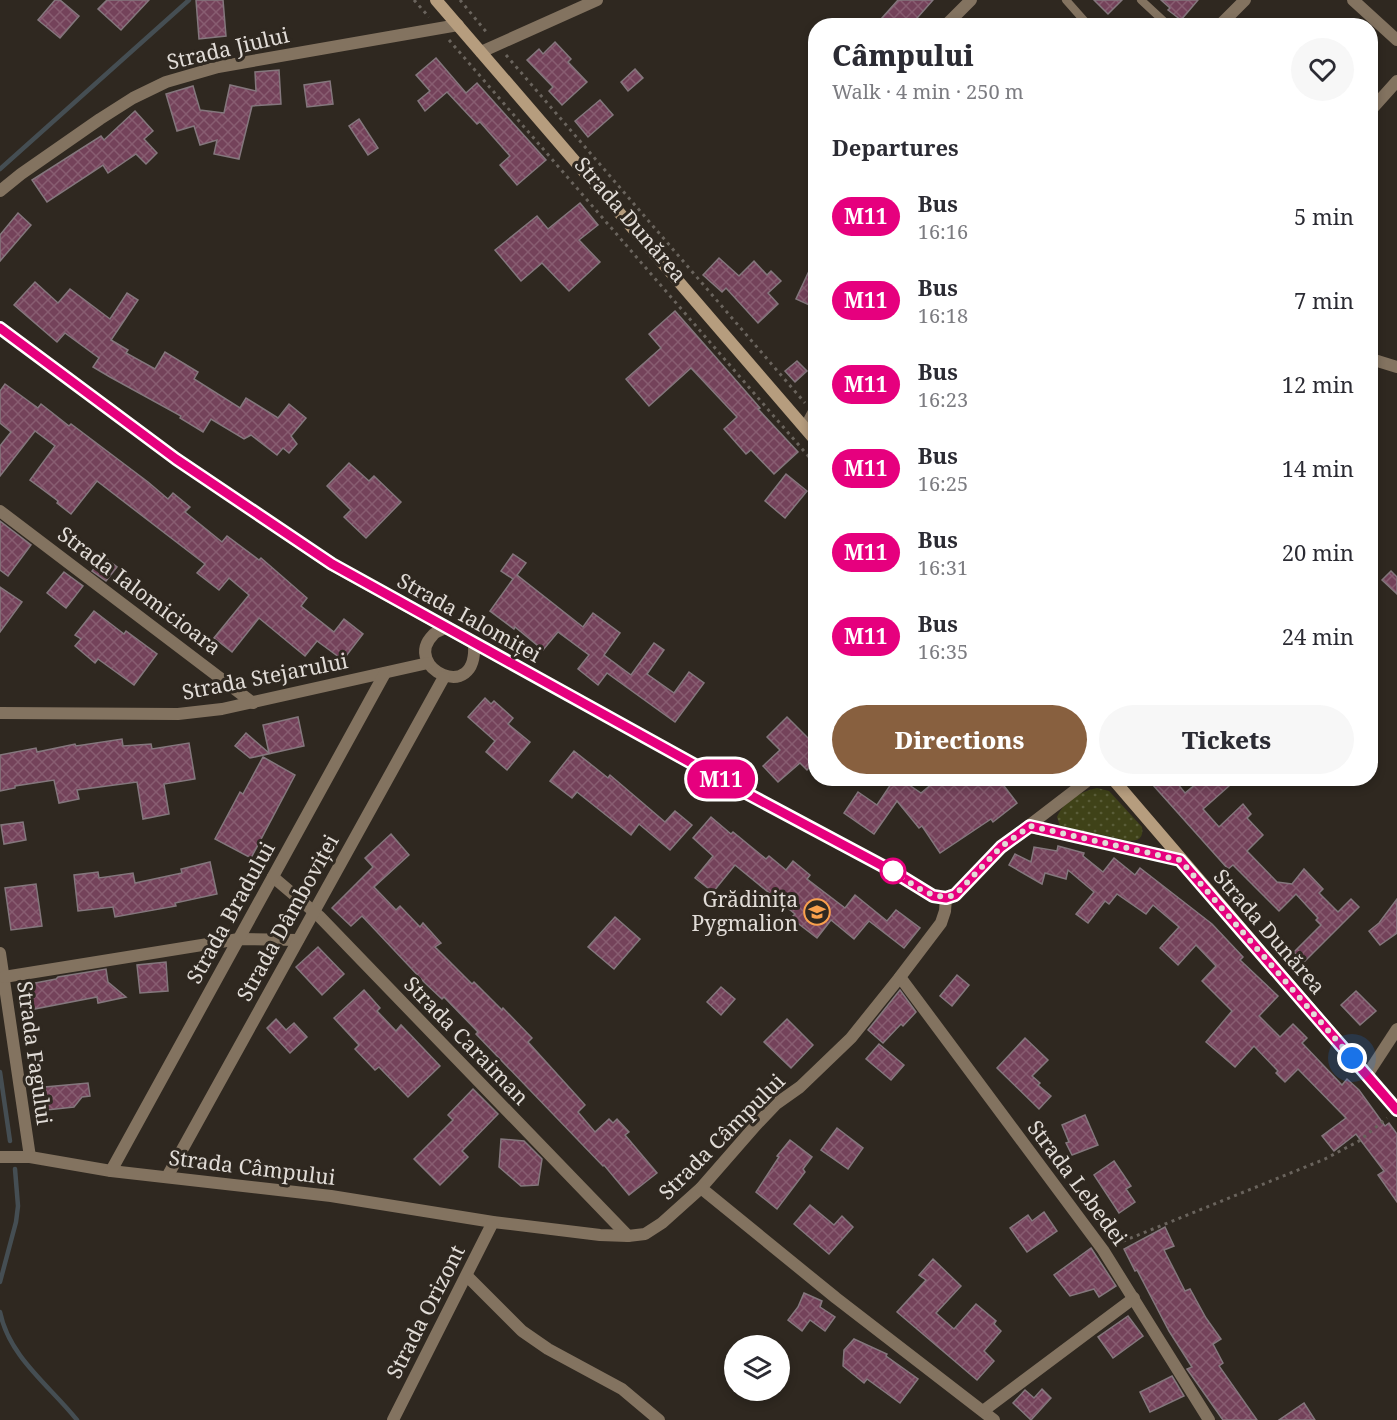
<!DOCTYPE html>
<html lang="en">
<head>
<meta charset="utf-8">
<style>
	:root { --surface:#fff; --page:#f7f7f7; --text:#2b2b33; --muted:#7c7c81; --accent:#88603f }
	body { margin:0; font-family:"Noto Serif",serif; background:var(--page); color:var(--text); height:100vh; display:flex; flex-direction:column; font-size:22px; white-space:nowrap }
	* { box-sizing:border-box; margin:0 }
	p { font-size:20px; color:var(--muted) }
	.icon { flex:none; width:33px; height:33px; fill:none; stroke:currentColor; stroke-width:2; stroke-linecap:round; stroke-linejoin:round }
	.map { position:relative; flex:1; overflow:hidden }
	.drawer { position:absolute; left:808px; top:18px; width:570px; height:768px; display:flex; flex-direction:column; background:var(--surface); border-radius:24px; box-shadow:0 3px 9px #0003 }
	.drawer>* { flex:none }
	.badge { padding:0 12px; border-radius:20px; font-size:21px; line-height:39px }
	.fabs { position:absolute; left:724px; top:1335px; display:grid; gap:12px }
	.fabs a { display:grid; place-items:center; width:66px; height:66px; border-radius:50%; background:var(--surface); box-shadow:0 3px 9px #0003; font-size:30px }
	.you { position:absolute; width:30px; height:30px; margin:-15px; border:4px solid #fff; border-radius:50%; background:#1a73e8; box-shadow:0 0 0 9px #1a73e833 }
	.map>.badge { position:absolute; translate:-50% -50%; box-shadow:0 0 0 3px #fff }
	h2 { padding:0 24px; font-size:22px; line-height:54px }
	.round { display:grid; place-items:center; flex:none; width:63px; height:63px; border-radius:32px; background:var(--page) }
	.overview { display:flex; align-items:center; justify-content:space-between; height:102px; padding:0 24px }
	h1 { font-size:28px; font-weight:800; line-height:45px }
	.primary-button { display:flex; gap:12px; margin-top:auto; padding:12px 24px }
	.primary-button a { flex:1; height:69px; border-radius:36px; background:var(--accent); color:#fff; font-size:24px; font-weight:800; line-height:69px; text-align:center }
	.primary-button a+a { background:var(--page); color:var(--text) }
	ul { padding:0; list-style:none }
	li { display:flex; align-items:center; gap:18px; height:84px; padding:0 24px }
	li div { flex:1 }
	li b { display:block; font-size:22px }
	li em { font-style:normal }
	li .badge { min-width:66px; font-weight:700; text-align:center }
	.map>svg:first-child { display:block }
	.park { fill:url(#park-dots) }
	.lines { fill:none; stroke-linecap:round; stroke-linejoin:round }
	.stream { stroke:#454e53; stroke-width:4.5 }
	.building { fill:url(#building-cross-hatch); stroke:#84777d; stroke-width:1.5 }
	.path { stroke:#6a645d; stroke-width:3; stroke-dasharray:3 4.5; stroke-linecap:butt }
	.lane { stroke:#837360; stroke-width:8 }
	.street { stroke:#837360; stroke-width:12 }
	.secondary { stroke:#b69d7e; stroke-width:12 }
	.line-casing { stroke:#fff; stroke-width:14 }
	.line { stroke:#e6007e; stroke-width:9 }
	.walk { stroke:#e1dcd7; stroke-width:6; stroke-dasharray:0 10.8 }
	.stop-dot { fill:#fff; stroke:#e6007e; stroke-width:3 }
	.labels { text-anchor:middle; stroke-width:6; stroke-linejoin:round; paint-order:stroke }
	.street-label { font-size:21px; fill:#e1dcd7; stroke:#2f2820 }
	.poi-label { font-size:21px; fill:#e1dcd7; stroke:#2f2820; text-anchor:end }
</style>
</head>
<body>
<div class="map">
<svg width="1397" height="1420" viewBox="0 0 1397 1420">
	<defs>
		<pattern id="park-dots" width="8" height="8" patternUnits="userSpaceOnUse" patternTransform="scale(1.5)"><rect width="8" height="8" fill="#3f4218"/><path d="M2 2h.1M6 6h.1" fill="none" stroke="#5a5d39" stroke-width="1.8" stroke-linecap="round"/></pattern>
		<pattern id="building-cross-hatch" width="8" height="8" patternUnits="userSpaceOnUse" patternTransform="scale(1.5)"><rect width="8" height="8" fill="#74425a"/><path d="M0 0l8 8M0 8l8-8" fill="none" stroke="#885d71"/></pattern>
	</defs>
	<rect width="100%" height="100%" fill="#2f2820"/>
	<path class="park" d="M1097,788L1109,791L1142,827C1144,838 1138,841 1129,841L1060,826L1057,817C1063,802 1081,791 1097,788Z"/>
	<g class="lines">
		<g class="stream">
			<path d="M0,169L189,0"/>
			<path d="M0,1072L10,1141"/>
			<path d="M0,1282L16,1222L18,1206L15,1169"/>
			<path d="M0,1312C9,1357 50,1386 77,1420"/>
		</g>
	</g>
	<g class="building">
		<path d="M55,0H60L79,16L60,38L38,20Z"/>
		<path d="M107,0H149L121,30L98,9Z"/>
		<path d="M196,0H223L226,36L199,39Z"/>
		<path d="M898,0H933L910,26H887L881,19Z"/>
		<path d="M1094,0H1122L1108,14Z"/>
		<path d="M1161,0H1198L1181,20L1168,10L1170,8Z"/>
		<path d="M555,42L571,59L568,62L587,82L562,105L549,91L553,87L527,60L539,49L543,54Z"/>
		<path d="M436,58L466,93L477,83L546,160L517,185L500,165L510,156L480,122L477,124L447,92L425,111L418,101L430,91L416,75Z"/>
		<path d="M635,69L643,78L628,91L621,82Z"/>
		<path d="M279,70L281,104L252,106L239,159L214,154L217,140L200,145L194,126L177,131L166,94L193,86L200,110L224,113L230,85L256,91L255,72Z"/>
		<path d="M330,81L333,104L307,107L304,85Z"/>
		<path d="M600,100L613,115L588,137L575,121Z"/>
		<path d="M135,111L153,131L144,139L157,153L146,164L136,154L108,173L103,165L47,202L32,180L101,136L104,140Z"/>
		<path d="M359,119L378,148L368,155L349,126Z"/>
		<path d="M580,203L598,225L579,240L600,262L569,291L542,263L521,281L495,250L537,216L548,229Z"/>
		<path d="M18,213L31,225L0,261V235Z"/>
		<path d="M816,256V308L796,299Z"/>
		<path d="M719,258L739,276L754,261L767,275L771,271L781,281L768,293L778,304L758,323L726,288L722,292L703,275Z"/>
		<path d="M35,282L58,303L70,289L110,319L127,293L138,300L111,340L128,350L126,353L155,369L165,352L198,372L194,379L240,408L246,398L278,418L289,404L306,418L291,436L297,444L289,453L283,448L277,455L251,435L244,439L211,419L203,432L180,418L181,416L110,377L93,367L99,358L65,333L57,342L14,305Z"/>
		<path d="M675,311L733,377L760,408L758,409L798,452L774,474L751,450L746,454L724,429L737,417L691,368L649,406L626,379L661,348L649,334Z"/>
		<path d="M797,361L807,371L795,382L785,371Z"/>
		<path d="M5,384L38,408L41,404L69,426L71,424L148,482L168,499L173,493L190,507L185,512L222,542L227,536L259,560L261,558L307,598L301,606L334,632L344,619L363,634L343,660L317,641L305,656L259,618L232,652L214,638L249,595L229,578L219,590L197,573L205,564L97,481L71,514L57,503L58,501L30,480L55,446L35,431L0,476V446L11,432L0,423V391Z"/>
		<path d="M349,463L369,481L374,476L401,502L366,538L344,517L351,510L327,486Z"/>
		<path d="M786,474L807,491L785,518L765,501Z"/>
		<path d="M0,521L31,545L8,576L0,570Z"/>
		<path d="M513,554L526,563L517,575L583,627L593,613L620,633L604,655L631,675L654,643L664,650L647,674L674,693L689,672L704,683L675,722L607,673L598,685L578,669L589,655L558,632L543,650L515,627L514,629L490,611L513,579L501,571Z"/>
		<path d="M103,556L117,567L106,581L92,571Z"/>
		<path d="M1391,571L1397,577V594L1382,580Z"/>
		<path d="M64,572L83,586L66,608L47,593Z"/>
		<path d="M0,587L22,602L0,632Z"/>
		<path d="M94,611L124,634L126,631L157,654L134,685L98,659L95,663L75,646L81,639L75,635Z"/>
		<path d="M485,698L491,704L494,701L513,718L508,724L530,742L507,770L486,752L495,741L468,717Z"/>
		<path d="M298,717L304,746L250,758L235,746L246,733L269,753L263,725Z"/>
		<path d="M787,717L816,746V761L807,770L800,763L778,782L763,766L780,750L767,737Z"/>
		<path d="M122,739L123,746L151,744L152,749L189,743L195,779L164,784L169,814L143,819L137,782L77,790L79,799L59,803L54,780L15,786V788L0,791V755L36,748L37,752L75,744L76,746Z"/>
		<path d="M574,751L608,778L610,775L665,822L675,811L692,825L670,850L639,824L631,835L577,792L572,798L550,781Z"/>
		<path d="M263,757L295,775L251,858L215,839L240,792L243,794Z"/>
		<path d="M895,778H899L921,793L939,778H998L1017,803L993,822L991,819L940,853L922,826L919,828L897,801L874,834L844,813L858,792L877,805Z"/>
		<path d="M1161,778H1173L1185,793L1203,778H1238L1203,809L1219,827L1243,804L1251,814L1247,818L1263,835L1247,851L1277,882L1292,884L1304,869L1323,889L1319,893L1338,912L1351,899L1359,907L1304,962L1294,952L1321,925L1316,920L1318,918L1296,894L1279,911L1233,865L1228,869L1153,785Z"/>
		<path d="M711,817L731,834L733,832L766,859L769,856L786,870L793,861L810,875L807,879L845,908L855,895L887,921L896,910L920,928L904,948L869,921L854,939L831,920L817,938L791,918L795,914L735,865L713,892L695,878L713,856L693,838Z"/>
		<path d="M23,822L26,840L4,844L1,825Z"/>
		<path d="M391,834L409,855L374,887L396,910L400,906L420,927L423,923L441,943L435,947L472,984L474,982L502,1010L503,1008L532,1038L528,1042L585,1105L578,1112L595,1132L609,1119L613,1123L617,1119L629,1132L625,1135L657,1173L629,1195L604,1165L603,1166L476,1034L478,1032L444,997L442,999L425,983L362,916L351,926L332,908L373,867L365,858Z"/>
		<path d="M1058,846L1084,853L1083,856L1103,872L1114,858L1135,875L1140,868L1212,924L1243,957L1240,960L1278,996L1259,1016L1280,1037L1293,1024L1307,1038L1302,1043L1342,1085L1347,1079L1359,1090L1385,1126L1389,1123L1397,1134V1202L1378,1175L1384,1171L1356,1134L1334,1151L1322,1136L1346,1118L1298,1069L1285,1082L1276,1073L1278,1071L1254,1046L1235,1067L1206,1042L1232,1011L1202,981L1216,966L1196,945L1178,965L1160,948L1179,927L1153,905L1146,914L1117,894L1109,904L1105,901L1088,923L1076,914L1094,892L1068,870L1066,879L1045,873L1042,884L1009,865L1015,854L1031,862L1034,847L1057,851Z"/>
		<path d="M210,862L217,894L175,903L176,906L115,917L113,907L78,911L74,875L98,872L99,878L133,873L135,883L182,873L181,869Z"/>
		<path d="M36,884L42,926L11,930L5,888Z"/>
		<path d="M1397,899V933L1380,945L1369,931L1379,923Z"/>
		<path d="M615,917L640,939L614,969L588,947Z"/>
		<path d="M318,947L344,974L322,995L296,967Z"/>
		<path d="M166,962L168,991L140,993L137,965Z"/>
		<path d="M106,969L108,982L126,997L98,1003L97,997L24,1011L19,986L56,979L58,977Z"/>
		<path d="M957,975L969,985L952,1006L940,996Z"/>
		<path d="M721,987L735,999L721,1015L707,1002Z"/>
		<path d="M364,990L380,1008L377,1011L396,1031L401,1025L440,1066L408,1097L379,1067L375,1070L355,1049L359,1045L334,1018Z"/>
		<path d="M900,990L916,1012L903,1026L901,1024L883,1043L868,1030Z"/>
		<path d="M1356,991L1376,1011L1360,1025L1341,1005Z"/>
		<path d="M276,1019L286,1030L294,1023L307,1037L290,1053L267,1028Z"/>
		<path d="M787,1019L813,1045L791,1068L764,1042Z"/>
		<path d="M1025,1038L1048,1060L1032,1076L1040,1083L1038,1085L1051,1096L1039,1109L997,1068Z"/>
		<path d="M879,1044L904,1065L891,1080L866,1059Z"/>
		<path d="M88,1083L90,1096L82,1097L74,1107L47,1110L45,1087Z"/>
		<path d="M473,1089L498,1114L462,1151L468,1157L440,1185L414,1159L453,1120L448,1115Z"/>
		<path d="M1085,1115L1098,1145L1072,1155L1066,1143L1069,1142L1062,1125Z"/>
		<path d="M837,1128L863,1148L848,1169L821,1150Z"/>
		<path d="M501,1139L524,1141L542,1159L538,1185L521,1186L499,1167Z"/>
		<path d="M790,1140L812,1157L803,1169L805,1172L777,1209L756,1192L779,1157L777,1156Z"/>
		<path d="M1114,1161L1131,1186L1126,1189L1135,1202L1119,1213L1094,1175Z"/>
		<path d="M810,1205L834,1225L842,1216L853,1227L829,1254L794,1224Z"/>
		<path d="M1044,1212L1057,1231L1027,1252L1010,1228L1028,1215L1032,1221Z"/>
		<path d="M1165,1227L1174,1246L1164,1250L1185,1291L1190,1289L1206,1318L1221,1339L1213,1344L1223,1363L1219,1366L1257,1420H1223L1187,1369L1192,1367L1169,1331L1137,1270L1135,1271L1124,1249Z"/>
		<path d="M1091,1248L1116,1286L1099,1297L1094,1289L1070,1296L1054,1275Z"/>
		<path d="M933,1259L961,1286L936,1313L954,1329L976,1304L996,1321L994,1324L1001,1331L984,1351L994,1361L977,1380L897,1312L926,1280L919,1275Z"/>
		<path d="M804,1293L822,1301L820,1307L835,1317L825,1331L810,1320L802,1331L788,1320L798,1307Z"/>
		<path d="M1128,1316L1143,1336L1113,1358L1098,1337Z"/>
		<path d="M854,1339L887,1354L886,1356L918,1379L900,1403L867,1379L864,1383L843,1366L844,1350Z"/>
		<path d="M1172,1376L1184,1396L1150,1412L1140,1392Z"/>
		<path d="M1042,1389L1051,1398L1031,1420L1013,1403L1025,1390L1034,1398Z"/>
		<path d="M1304,1403L1315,1420H1279Z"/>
	</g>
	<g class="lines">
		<g class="path">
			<path d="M414,0L429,17"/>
			<path d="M460,0L488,34"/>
			<path d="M449,40L816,465"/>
			<path d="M506,55L805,403"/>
			<path d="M1116,1244L1325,1159L1359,1141L1387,1118"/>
		</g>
		<g class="lane">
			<path d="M1066,0L1089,26"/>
			<path d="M1141,0L1168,25"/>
		</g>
		<g class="street">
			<path d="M1353,0L1397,40"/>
			<path d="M945,26L971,0"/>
			<path d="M1219,26L1245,0"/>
			<path d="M481,52L597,0"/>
			<path d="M1371,110L1397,81"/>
			<path d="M0,191L21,174L100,119L133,98L166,82L218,67L458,25"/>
			<path d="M0,328L176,459L332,565L733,786L894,872L933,896L946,898L955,895L1001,847L1091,778"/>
			<path d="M1371,359L1397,367"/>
			<path d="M805,428L816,408"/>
			<path d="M0,511L253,703"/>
			<path d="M445,628C441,630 435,632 433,635C401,667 478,706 474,644"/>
			<path d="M0,713L178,714L222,709L428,663"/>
			<path d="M1030,827L1180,859"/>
			<path d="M273,877L319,916L628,1236"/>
			<path d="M0,953L30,1157"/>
			<path d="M4,977L239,939L298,940"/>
			<path d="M900,977L1103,1250L1209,1420"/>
			<path d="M1367,1075L1397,1029"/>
			<path d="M0,1157H30L111,1171L331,1196L493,1222L600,1235L628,1236L645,1234L662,1223L701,1188L756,1125L776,1104L800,1087L851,1038L900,977L941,923L945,911L946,898"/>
			<path d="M111,1171L385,673"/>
			<path d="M167,1177L444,677"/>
			<path d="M701,1188L836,1298L994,1420"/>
			<path d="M467,1276L522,1331L548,1349L622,1389L659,1420"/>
			<path d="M983,1411L1134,1298"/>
			<path d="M393,1420L493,1222"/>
		</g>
		<g class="secondary">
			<path d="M436,0L816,441"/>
			<path d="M1112,778L1397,1110"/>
		</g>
	</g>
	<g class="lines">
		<g class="line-casing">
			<path id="line" d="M0,328L176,459L332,564L733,786L894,872L933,896L946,898L955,895L1001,847L1030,826L1180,860L1397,1110"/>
		</g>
		<use href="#line" class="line"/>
		<path class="walk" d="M893,871C912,883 931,902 955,895L1001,847L1030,826L1180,860L1352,1058"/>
	</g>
	<defs>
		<g id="school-ring" transform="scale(1.35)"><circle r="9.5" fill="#2f2820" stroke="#f9a04d" stroke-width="1.5"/><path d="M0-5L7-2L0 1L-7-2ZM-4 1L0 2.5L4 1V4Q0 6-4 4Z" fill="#f9a04d"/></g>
	</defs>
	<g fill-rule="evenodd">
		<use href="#school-ring" x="817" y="912"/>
	</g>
	<circle class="stop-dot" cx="893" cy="871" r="12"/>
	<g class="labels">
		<g class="street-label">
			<text transform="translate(228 49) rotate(-13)" y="7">Strada Jiului</text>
			<text transform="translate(630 220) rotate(49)" y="7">Strada Dunărea</text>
			<text transform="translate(139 591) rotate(37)" y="7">Strada Ialomicioara</text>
			<text transform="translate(469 618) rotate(29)" y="7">Strada Ialomiței</text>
			<text transform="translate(265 677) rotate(-11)" y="7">Strada Stejarului</text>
			<text transform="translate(231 913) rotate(-61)" y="7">Strada Bradului</text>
			<text transform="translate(288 918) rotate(-61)" y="7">Strada Dâmboviței</text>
			<text transform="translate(1269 932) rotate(49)" y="7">Strada Dunărea</text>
			<text transform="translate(466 1041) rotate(46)" y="7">Strada Caraiman</text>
			<text transform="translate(34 1053) rotate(82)" y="7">Strada Fagului</text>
			<text transform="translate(722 1137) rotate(-45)" y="7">Strada Câmpului</text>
			<text transform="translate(252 1168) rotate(7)" y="7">Strada Câmpului</text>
			<text transform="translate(1077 1183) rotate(53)" y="7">Strada Lebedei</text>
			<text transform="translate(426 1312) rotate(-63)" y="7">Strada Orizont</text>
		</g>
		<g class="poi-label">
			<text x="798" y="907">Grădinița<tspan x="798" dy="24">Pygmalion</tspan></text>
		</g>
	</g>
</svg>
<div class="fabs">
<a><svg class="icon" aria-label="layers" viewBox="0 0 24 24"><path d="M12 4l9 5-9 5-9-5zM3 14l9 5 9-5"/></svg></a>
</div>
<div class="you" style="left:1352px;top:1058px"></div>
<b class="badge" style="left:721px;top:779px;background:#e6007e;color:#fff">M11</b>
<section class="drawer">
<div class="overview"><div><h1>Câmpului</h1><p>Walk · 4 min · 250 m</p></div><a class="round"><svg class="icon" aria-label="heart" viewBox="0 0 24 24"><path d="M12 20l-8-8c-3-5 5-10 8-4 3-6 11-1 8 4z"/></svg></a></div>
<h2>Departures</h2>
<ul>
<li><span class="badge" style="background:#e6007e;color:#fff">M11</span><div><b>Bus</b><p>16:16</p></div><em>5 min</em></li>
<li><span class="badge" style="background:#e6007e;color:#fff">M11</span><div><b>Bus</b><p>16:18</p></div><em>7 min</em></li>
<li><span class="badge" style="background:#e6007e;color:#fff">M11</span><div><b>Bus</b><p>16:23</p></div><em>12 min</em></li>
<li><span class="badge" style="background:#e6007e;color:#fff">M11</span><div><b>Bus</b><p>16:25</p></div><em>14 min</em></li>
<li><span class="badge" style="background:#e6007e;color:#fff">M11</span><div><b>Bus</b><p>16:31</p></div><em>20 min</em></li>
<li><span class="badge" style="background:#e6007e;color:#fff">M11</span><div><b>Bus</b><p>16:35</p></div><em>24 min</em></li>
</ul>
<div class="primary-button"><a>Directions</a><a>Tickets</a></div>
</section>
</div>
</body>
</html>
